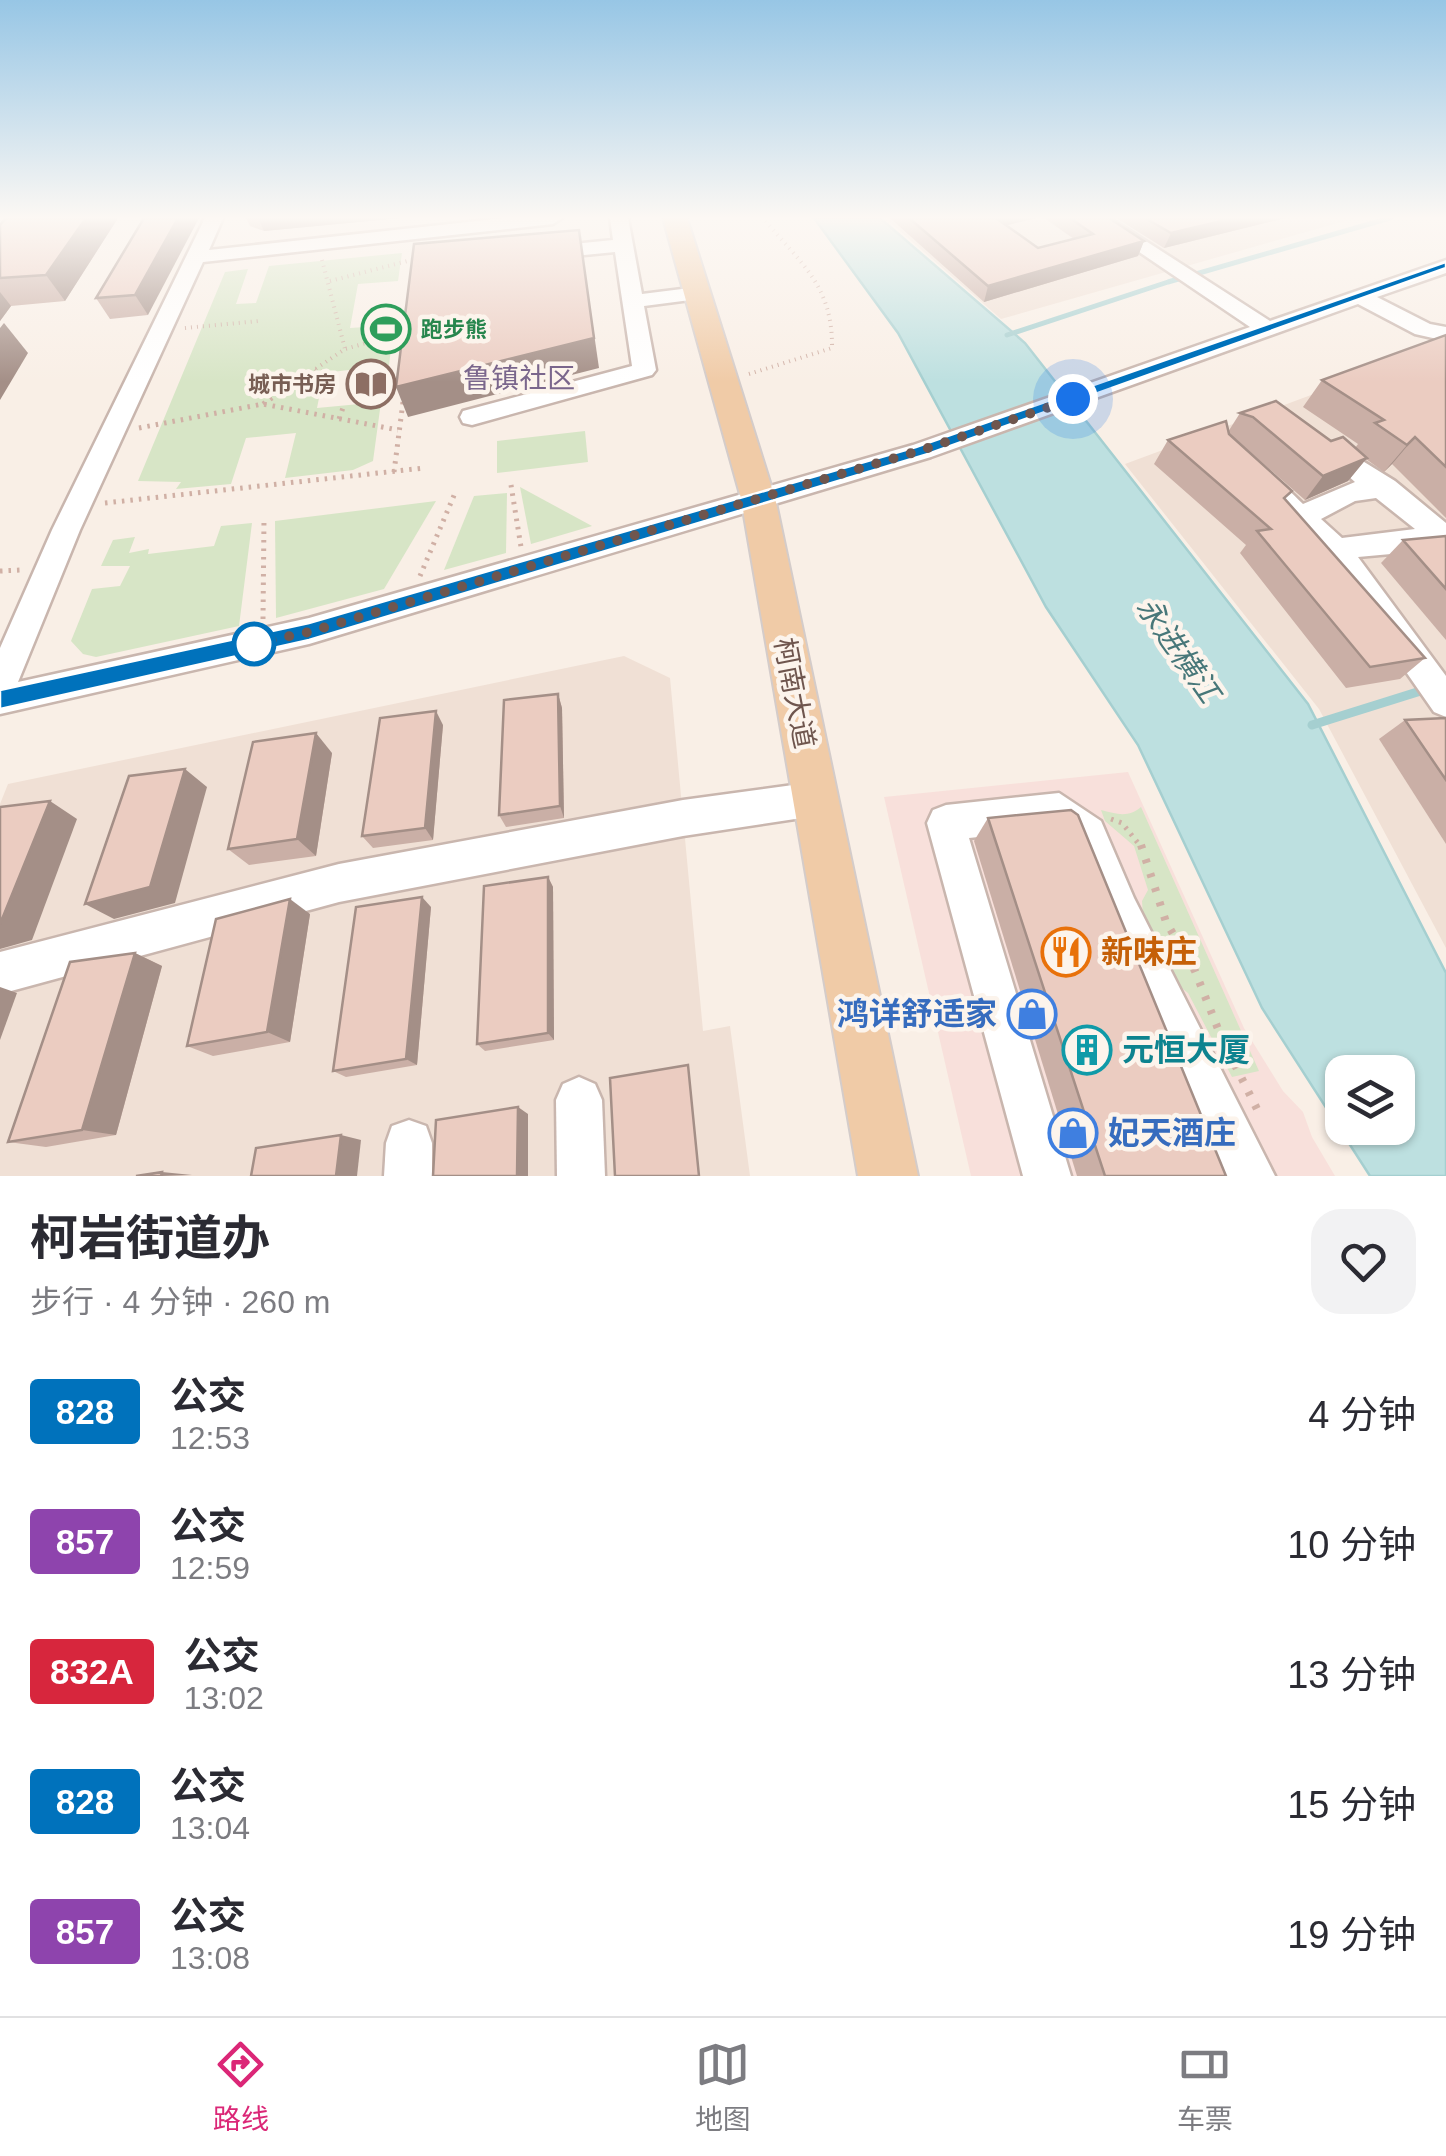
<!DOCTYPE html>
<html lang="zh">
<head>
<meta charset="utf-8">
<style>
	:root { --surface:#fff; --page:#f2f2f3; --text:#2b2b33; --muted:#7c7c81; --line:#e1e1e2; --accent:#db2777 }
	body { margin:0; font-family:Helvetica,"Noto Sans SC",sans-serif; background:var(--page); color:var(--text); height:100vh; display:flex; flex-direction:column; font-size:38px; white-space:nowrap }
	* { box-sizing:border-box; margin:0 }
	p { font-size:32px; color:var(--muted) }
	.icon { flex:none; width:55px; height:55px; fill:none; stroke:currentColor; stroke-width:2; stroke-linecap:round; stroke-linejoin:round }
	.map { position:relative; height:1176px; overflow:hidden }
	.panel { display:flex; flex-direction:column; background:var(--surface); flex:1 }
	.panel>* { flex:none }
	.badge { padding:0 20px; border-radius:8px; font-size:35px; line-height:65px }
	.fabs { position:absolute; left:1325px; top:1055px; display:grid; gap:20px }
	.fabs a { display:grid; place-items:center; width:90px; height:90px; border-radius:20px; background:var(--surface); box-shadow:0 2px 8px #0004; font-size:50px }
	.you { position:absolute; width:50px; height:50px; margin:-25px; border:8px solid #fff; border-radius:50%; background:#1a73e8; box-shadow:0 0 0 15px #1a73e833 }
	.map>.badge { position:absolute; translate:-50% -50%; box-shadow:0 0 0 5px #fff }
	.round { display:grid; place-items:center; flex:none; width:105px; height:105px; border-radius:30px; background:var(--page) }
	.head { display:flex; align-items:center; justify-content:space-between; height:170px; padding:0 30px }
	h1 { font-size:48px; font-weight:700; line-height:75px }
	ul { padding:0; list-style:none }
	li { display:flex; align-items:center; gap:30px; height:130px; padding:0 30px }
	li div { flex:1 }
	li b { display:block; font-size:38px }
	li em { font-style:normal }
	li .badge { min-width:110px; font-weight:700; text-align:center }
	.dock { display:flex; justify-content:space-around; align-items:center; height:140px; border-top:2px solid var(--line); background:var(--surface); font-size:28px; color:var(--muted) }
	.dock a { display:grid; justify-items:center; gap:5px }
	.dock .active { color:var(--accent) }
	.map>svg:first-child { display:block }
	.residential { fill:#f0e0d5 }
	.commercial { fill:#f8e0db }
	.green { fill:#d7e5c6 }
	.water { fill:#bde0e0; stroke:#a5cfd0; stroke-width:2.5; fill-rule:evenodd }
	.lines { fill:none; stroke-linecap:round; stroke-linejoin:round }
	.stream-far1 { stroke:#a5cfd0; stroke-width:5 }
	.stream { stroke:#a5cfd0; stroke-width:9 }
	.minor-casing { stroke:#c9b6ae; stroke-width:5 }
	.major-casing { stroke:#d4ccca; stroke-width:4 }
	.path-far2 { stroke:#d0b0a5; stroke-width:4; stroke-dasharray:1 5; stroke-linecap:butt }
	.path-far1 { stroke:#d0b0a5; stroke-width:5; stroke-dasharray:2.5 6; stroke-linecap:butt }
	.path { stroke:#d0b0a5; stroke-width:8; stroke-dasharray:4 11; stroke-linecap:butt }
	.minor { fill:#fff; fill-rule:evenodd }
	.major { fill:#f0cba7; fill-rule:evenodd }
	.wall { fill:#caafa6 }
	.shaded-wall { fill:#a48f87 }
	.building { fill:#ebccc1; stroke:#a48f87; stroke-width:2.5 }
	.line { fill:#0072bc; stroke:#fff; stroke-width:2.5 }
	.walk { stroke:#6f564e; stroke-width:10; stroke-dasharray:0 18 }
	.stop-dot { fill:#fff; stroke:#0072bc; stroke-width:5 }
	.labels { text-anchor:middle; stroke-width:9; stroke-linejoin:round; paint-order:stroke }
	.far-leisure-label { font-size:22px; font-weight:bold; fill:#27864d; stroke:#fcf4ec; text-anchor:start }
	.far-education-label { font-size:22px; font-weight:bold; fill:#785e54; stroke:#fcf4ec; text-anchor:end }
	.far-quarter-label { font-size:28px; fill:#7a668c; stroke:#fcf4ec }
	.street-label { font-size:28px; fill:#6f564e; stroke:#fcf4ec }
	.water-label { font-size:30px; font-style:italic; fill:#477779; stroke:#fcf4ec }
	.near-food-label { font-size:32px; font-weight:bold; fill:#c56008; stroke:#fcf4ec; text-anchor:start }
	.near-shop-label { font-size:32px; font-weight:bold; fill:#366cbe; stroke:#fcf4ec; text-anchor:end }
	.near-culture-label { font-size:32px; font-weight:bold; fill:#0d838f; stroke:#fcf4ec; text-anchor:start }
</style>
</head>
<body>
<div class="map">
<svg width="1446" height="1176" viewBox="0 0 1446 1176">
	<rect width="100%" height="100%" fill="#f9efe6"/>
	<g class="residential">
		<path d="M885,218H1355L1001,319Z"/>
		<path d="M1435,349L1446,350V948L1319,709L1125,464Z"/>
		<path d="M624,656L670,678L703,1031L730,1026L750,1176H0V804L8,784Z"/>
	</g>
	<path class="commercial" d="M1128,772L1244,1028L1283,1091L1303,1112L1312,1137L1335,1176H971L884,797Z"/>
	<g class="green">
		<path d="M402,253L398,281L358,284L350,328L394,325L389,365L324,373L317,408L381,402L373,461L353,470L285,478L296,433L246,438L231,484L176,489L181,482L138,481L225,272L248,269L236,304L256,303L269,266Z"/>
		<path d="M585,431L588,462L497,473V441Z"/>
		<path d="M520,487L592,526L531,544Z"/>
		<path d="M507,493L506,553L444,570L474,496Z"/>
		<path d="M436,501L384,589L276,618L275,521Z"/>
		<path d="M252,523L239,626L96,657L83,654L71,641L92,589L120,586L130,566H101L113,540L135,537L129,553L149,549L148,554L214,546L221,526Z"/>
		<path d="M1141,807L1259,1071L1232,1077L1188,993L1169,978L1144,931L1142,901L1148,890L1134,846L1105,821L1101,810C1116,814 1129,818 1141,807Z"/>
	</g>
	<path class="water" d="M814,218H880L1025,343L1308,704L1446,973V1176H1370L1262,1008L1138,745L1046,607L898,333ZM1342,1072H1398V1128H1342Z"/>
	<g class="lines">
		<path class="stream-far1" d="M1007,335L1168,282L1390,218"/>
		<path class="stream" d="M1312,725L1446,683"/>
		<g class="minor-casing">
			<g id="minor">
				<path d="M205,218H223L209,250L505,218H562L553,224L203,262L80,530L18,682L309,618L913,445L1250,327L1089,218H1110L1270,321L1446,260V273L1377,297L1430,324L1446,327V341L1415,334L1358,304L931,457L309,644L0,714V648L52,530Z"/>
				<path d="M610,218H628L642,294L698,287L709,293L698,299L644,306L656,370L652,375L472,425L463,423L460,417L463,411L632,366L615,252L543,259L533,253L543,247L613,240Z"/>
				<path d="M1335,444L1395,481L1446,523V549L1358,557L1446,676V717L1434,712L1326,557L1259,492L1263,485C1282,480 1290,492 1303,504L1355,482L1322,453ZM1376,498L1415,529L1342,538L1321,519L1355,501Z"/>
				<path d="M815,782L828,787L833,799L828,811L815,816L683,836L339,902L0,994V952L339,864L683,800Z"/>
				<path d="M1059,793L1101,821L1134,898L1275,1176H1226L1106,926L1074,846L1053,829L969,838L1071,1176H1023L927,823L933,810L946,805Z"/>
				<path d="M579,1077L595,1084L602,1100L605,1176H557L556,1100L563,1084Z"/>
				<path d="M409,1120L426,1126L432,1143V1176H384L386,1143L392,1126Z"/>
			</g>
		</g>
		<g class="major-casing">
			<path id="major" d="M663,218H687L775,498L918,1176H858L741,498Z"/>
		</g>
		<g class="path-far2">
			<path d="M322,260L345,349"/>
			<path d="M330,281L419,258"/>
			<path d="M185,328L259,321"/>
			<path d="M315,369L327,374"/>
			<path d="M749,374L832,348C833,285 800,263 763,218"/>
			<path d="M296,382L345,349L406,332"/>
		</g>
		<g class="path-far1">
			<path d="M263,404L300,379"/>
			<path d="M339,419L344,405"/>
			<path d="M139,428L263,404L398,430"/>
			<path d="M394,472L403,402"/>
			<path d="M511,485L521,547"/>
			<path d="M105,503L424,468"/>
			<path d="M0,571L22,570"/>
			<path d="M420,576L455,493"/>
			<path d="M263,619L264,519"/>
			<path d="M1111,819L1122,823L1142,848"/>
		</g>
		<path class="path" d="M1141,845L1166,922L1195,971L1222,1039L1261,1117"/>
		<use href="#minor" class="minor"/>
		<use href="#major" class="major"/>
	</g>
	<g class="wall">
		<path d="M6,218H118L65,301L11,306L0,321V225Z"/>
		<path d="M144,218L148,315L110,319L96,298Z"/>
		<path d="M246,218H400L264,231L250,226Z"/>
		<path d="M890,218H1036L1007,225L1038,248L1074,239L1044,218H1109L1144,241L1138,256L984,302Z"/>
		<path d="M1116,218H1285L1164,248Z"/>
		<path d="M1446,335V518L1392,464L1384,472L1366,459L1348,481L1305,500L1235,439L1286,500L1425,658L1400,679L1346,688L1240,553L1246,545L1154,464L1168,440L1228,432L1240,413L1355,448L1358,444L1303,407L1322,380Z"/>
		<path d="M1446,536V640L1381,563L1403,540Z"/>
		<path d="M558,694L562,708L564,818L506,827L499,815Z"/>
		<path d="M1446,718V844L1379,739L1405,720Z"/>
		<path d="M443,725L433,840L373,848L362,836Z"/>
		<path d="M332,753L316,856L249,865L228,849Z"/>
		<path d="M988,818L1226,1176H1077L974,841Z"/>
		<path d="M548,877L553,887L554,1040L485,1051L477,1044Z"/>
		<path d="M431,907L417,1065L346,1077L333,1071Z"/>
		<path d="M310,914L290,1042L213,1056L187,1046Z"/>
		<path d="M135,953L162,966L116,1135L46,1147L8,1142Z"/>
	</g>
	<g class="shaded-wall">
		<path d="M86,218H118L65,301L46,275Z"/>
		<path d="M178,218H199L148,315L135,295Z"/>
		<path d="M258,218H400L264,231Z"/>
		<path d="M992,218H1036L989,230Z"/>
		<path d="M1234,218H1285L1164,248L1171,233Z"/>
		<path d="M579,230L599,368L408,417L396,387Z"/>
		<path d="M1144,241L1138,256L984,302L988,286Z"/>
		<path d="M0,292L11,306L0,321Z"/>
		<path d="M4,323L28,353L0,400V328Z"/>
		<path d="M1415,437L1392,464L1384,472L1407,445Z"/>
		<path d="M1367,458L1348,481L1305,500L1323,476Z"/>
		<path d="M558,694L562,708L564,818L560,806Z"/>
		<path d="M436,711L443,725L433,840L425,828Z"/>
		<path d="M316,733L332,753L316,856L297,839Z"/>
		<path d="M185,769L207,787L175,903L114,919L85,904Z"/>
		<path d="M50,801L77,819L32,940L0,949V924Z"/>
		<path d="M548,877L553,887L554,1040L548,1033Z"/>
		<path d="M422,897L431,907L417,1065L406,1059Z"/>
		<path d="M290,899L310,914L290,1042L267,1032Z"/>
		<path d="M135,953L162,966L116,1135L82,1130Z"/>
		<path d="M0,987L17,993L0,1040Z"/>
		<path d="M518,1107L528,1114V1176H517Z"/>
		<path d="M341,1135L361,1140L357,1176H336Z"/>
		<path d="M162,1172L192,1175L161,1176Z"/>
	</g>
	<g class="building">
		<path d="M6,218H86L46,275L0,278V225Z"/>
		<path d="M144,218H178L135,295L96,298Z"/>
		<path d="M909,218H996L1038,248L1093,234L1070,218H1109L1144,241L988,286Z"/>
		<path d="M1145,218H1234L1171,233Z"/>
		<path d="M579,230L594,338L396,387L414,244Z"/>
		<path d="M1446,335V467L1415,437L1407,445L1375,423L1384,420L1322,380Z"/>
		<path d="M1276,401L1331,441L1343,437L1367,458L1323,476L1253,417L1240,413Z"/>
		<path d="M1226,421L1229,434L1292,491L1284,498L1425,658L1370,667L1257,531L1271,529L1168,440Z"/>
		<path d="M1446,536V589L1403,540Z"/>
		<path d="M558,694L560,806L499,815L504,700Z"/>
		<path d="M436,711L425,828L362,836L380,718Z"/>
		<path d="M1446,718V780L1405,720Z"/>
		<path d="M316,733L297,839L228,849L253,742Z"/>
		<path d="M185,769L150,887L85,904L129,776Z"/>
		<path d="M50,801L0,924V807Z"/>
		<path d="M1071,810L1078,815L1226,1176H1105L988,818Z"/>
		<path d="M548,877V1033L477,1044L484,886Z"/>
		<path d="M422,897L406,1059L333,1071L356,907Z"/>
		<path d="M290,899L267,1032L187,1046L216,919Z"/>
		<path d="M135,953L82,1130L8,1142L70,962Z"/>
		<path d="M688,1065L699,1176H615L610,1078Z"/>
		<path d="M518,1107L517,1176H433L436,1120Z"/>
		<path d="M341,1135L336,1176H251L256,1148Z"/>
		<path d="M162,1172L161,1176H136Z"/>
	</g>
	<linearGradient id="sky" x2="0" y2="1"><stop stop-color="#97c6e5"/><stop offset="0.57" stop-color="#fcf8f4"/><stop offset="1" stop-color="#fcf8f4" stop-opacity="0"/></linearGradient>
	<rect width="1446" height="382" fill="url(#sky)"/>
	<path class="line" d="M1446,262V268L928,454L309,640L0,709V690L309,623L916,447Z"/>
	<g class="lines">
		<path class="walk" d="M254,644L309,632L922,450L1073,399"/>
	</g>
	<defs>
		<g id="stadium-ring" transform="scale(2.5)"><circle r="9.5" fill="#fcf4ec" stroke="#2e9e5b" stroke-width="1.5"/><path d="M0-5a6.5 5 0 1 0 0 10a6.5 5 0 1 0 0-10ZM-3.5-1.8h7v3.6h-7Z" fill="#2e9e5b"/></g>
		<g id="library-ring" transform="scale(2.5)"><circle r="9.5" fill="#fcf4ec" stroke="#8d6e63" stroke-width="1.5"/><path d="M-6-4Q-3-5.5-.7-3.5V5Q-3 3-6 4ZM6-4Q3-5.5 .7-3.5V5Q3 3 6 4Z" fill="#8d6e63"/></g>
		<g id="restaurant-ring" transform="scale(2.5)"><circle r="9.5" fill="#fcf4ec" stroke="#e8710a" stroke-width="1.5"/><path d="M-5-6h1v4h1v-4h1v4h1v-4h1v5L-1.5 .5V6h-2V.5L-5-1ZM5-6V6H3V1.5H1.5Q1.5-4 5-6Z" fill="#e8710a"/></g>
		<g id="shop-ring" transform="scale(2.5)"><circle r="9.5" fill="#fcf4ec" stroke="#3f7fe0" stroke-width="1.5"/><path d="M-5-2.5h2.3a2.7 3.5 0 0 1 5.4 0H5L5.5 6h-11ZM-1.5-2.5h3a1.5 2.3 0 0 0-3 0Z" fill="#3f7fe0"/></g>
		<g id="building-ring" transform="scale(2.5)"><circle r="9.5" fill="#fcf4ec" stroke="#0f9aa8" stroke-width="1.5"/><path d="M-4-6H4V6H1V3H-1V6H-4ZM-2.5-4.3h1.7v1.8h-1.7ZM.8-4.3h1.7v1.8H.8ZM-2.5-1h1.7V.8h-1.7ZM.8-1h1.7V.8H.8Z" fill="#0f9aa8"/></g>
	</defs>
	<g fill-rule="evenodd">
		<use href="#stadium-ring" x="386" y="329"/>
		<use href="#library-ring" x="371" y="384"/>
		<use href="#restaurant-ring" x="1066" y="952"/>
		<use href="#shop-ring" x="1032" y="1014"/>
		<use href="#building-ring" x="1087" y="1050"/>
		<use href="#shop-ring" x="1073" y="1133"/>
	</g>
	<circle class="stop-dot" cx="254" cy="644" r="20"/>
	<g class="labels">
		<g class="far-leisure-label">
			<text x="421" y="337">跑步熊</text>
		</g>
		<g class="far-education-label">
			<text x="336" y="392">城市书房</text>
		</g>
		<g class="far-quarter-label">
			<text x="519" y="388">鲁镇社区</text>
		</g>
		<g class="street-label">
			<text transform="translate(795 693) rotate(79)" y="10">柯南大道</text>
		</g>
		<g class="water-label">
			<text transform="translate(1178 650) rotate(55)" y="10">永进横江</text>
		</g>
		<g class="near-food-label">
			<text x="1101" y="963">新味庄</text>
		</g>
		<g class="near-shop-label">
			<text x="997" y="1025">鸿详舒适家</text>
			<text x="1108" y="1144" text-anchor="start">妃天酒庄</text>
		</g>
		<g class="near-culture-label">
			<text x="1122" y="1061">元恒大厦</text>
		</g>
	</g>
</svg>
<div class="fabs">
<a><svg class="icon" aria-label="layers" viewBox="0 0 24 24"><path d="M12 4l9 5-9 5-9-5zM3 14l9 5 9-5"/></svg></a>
</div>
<div class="you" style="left:1073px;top:399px"></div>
</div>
<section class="panel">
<div class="head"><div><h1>柯岩街道办</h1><p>步行 · 4 分钟 · 260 m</p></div><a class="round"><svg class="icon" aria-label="heart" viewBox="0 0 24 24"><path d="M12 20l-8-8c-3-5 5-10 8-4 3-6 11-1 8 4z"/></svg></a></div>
<ul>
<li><span class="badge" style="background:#0072bc;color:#fff">828</span><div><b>公交</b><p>12:53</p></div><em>4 分钟</em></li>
<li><span class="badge" style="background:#8e44ad;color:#fff">857</span><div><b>公交</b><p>12:59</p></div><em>10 分钟</em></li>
<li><span class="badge" style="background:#d7263d;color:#fff">832A</span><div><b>公交</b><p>13:02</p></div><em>13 分钟</em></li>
<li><span class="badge" style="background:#0072bc;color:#fff">828</span><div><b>公交</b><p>13:04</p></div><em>15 分钟</em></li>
<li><span class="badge" style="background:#8e44ad;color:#fff">857</span><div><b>公交</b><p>13:08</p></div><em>19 分钟</em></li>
</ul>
</section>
<nav class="dock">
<a class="active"><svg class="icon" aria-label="directions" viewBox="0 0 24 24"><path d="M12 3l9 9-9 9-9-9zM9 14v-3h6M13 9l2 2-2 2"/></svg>路线</a>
<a><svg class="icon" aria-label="map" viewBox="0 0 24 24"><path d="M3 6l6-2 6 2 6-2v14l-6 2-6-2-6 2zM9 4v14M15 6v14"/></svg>地图</a>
<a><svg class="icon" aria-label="tickets" viewBox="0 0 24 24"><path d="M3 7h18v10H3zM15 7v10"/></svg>车票</a>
</nav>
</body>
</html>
